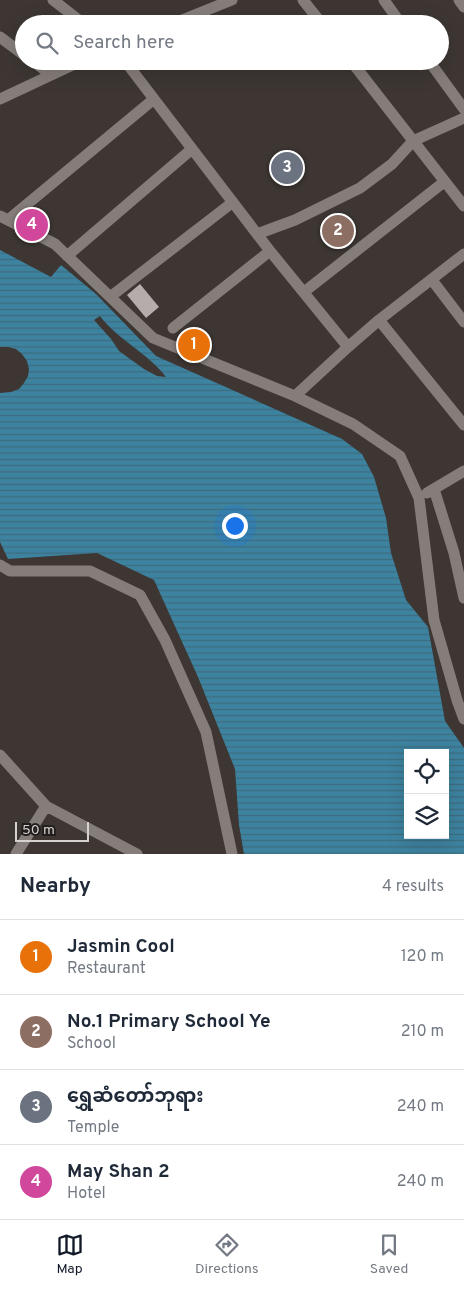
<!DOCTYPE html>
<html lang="en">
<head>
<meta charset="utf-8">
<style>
  :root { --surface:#fff; --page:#f2f2f3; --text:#1f2937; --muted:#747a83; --line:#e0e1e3; --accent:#111827 }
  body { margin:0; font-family:Overpass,"Noto Sans Myanmar",sans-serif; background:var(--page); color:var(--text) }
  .controls { position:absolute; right:15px; bottom:15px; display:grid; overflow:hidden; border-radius:0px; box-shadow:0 5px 20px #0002 }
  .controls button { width:45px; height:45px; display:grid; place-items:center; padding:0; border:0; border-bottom:1px solid var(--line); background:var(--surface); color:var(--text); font:25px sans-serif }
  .scale { position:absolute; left:15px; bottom:12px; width:74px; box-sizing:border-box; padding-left:5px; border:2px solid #d5d1cf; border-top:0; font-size:14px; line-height:18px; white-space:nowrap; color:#d5d1cf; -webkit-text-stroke:4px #211e1d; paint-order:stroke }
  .you { position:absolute; left:234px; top:525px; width:18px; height:18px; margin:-12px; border:4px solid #fff; border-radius:50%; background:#1a73e8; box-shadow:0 0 0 8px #1a73e833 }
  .badge { display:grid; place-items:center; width:32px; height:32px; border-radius:50%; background:var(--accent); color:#fff; font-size:16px; font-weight:700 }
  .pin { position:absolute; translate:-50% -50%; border:2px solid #fff; box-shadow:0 1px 5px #0006 }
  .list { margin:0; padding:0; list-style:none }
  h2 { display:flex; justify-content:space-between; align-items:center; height:65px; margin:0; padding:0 20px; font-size:21px }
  h2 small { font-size:16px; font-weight:400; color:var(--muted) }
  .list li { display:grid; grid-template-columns:32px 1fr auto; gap:15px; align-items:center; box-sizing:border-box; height:75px; padding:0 20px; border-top:1px solid var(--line) }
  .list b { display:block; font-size:19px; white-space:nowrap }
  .list p { margin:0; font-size:16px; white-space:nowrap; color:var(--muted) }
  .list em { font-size:16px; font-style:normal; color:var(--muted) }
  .icon { flex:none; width:28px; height:28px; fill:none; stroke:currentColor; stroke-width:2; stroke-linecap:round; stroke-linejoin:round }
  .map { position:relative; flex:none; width:464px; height:854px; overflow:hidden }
  .search { position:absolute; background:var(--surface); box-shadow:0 5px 20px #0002; left:15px; right:15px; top:15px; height:55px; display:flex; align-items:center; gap:12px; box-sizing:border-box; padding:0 18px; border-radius:28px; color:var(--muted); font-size:19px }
  .sheet { height:365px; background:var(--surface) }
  nav { display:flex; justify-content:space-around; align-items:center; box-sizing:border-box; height:70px; border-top:1px solid var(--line); background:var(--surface); font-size:14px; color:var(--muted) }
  nav a { display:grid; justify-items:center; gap:2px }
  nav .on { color:var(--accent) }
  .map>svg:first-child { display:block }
  .water { fill:url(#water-rules); fill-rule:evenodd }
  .pier { fill:#3d3633 }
  .building { fill:#b6acab }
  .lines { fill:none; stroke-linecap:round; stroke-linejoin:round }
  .minor { stroke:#857d7a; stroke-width:11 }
</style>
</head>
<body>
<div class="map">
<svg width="464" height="854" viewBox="0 0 464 854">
  <defs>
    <pattern id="water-rules" width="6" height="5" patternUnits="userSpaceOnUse" patternTransform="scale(1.25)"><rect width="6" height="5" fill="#3d83a0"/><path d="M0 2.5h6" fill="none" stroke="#3e6b7e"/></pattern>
  </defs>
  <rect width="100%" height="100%" fill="#3d3633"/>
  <path class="water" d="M 0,250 L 51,277 L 61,265 L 96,294 L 156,356 L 342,439 L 362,454 L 374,477 L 386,518 L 391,553 L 406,600 L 428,627 L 445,721 L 464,748 L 464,854 L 244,854 L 239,825 L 235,769 L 198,677 L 154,580 L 97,553 L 8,559 L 0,542 ZM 100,316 C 118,340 148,353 166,377 L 157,376 L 144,369 L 119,351 L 111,339 L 94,320 ZM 408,753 L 445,753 L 445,835 L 408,835 Z"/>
  <path class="pier" d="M 0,347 L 8,347 L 16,349 L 22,354 L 27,361 L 29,369 L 28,376 L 24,383 L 19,389 L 11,392 L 0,393 Z"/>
  <path class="building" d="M 140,284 L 159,307 L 146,318 L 127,295 Z"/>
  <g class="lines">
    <path class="minor" d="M 53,0 L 84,24
      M 303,0 L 322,24
      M 384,0 L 401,24
      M 459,0 L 464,7
      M 172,24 L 232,0
      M 0,37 L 24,55
      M 33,61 L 51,75
      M 125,61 L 270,251 L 348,347
      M 351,61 L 464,206
      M 429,61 L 464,109
      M 0,99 L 81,61
      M 0,216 L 55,244 L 153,338 L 295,396
      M 8,220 L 154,99
      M 257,234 L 295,220 L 360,188 L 392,164 L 413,141 L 464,118
      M 464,254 L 379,320 L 348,347 L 295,396 L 353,424 L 400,456 L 419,498 L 434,620 L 457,700 L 464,719
      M 67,256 L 192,149
      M 432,280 L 464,322
      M 304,292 L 444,182
      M 110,297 L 233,202
      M 379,320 L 464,425
      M 173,328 L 270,251
      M 434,489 L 454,553 L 464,598
      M 427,493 L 464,471
      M 0,565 L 10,571 L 90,571 L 140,595 L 165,640 L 206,732 L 232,854
      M 0,755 L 46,806 L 137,854
      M 16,854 L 46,806"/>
  </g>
</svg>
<div class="controls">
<button><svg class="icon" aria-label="locate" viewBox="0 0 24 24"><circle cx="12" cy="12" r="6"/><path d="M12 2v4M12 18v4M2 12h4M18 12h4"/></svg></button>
<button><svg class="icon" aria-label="layers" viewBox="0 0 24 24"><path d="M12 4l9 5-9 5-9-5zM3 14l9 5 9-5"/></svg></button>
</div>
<div class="scale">50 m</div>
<div class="you"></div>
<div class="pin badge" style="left:194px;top:345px;background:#e8710a">1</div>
<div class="pin badge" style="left:338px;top:231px;background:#8d6e63">2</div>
<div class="pin badge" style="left:287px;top:168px;background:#6b7280">3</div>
<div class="pin badge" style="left:32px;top:225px;background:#d1479c">4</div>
<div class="search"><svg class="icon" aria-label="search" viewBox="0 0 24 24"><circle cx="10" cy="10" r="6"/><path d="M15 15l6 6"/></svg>Search here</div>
</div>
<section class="sheet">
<h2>Nearby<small>4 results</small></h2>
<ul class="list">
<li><span class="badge" style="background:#e8710a">1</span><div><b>Jasmin Cool</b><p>Restaurant</p></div><em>120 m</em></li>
<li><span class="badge" style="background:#8d6e63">2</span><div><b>No.1 Primary School Ye</b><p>School</p></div><em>210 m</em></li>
<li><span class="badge" style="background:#6b7280">3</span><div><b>ရွှေဆံတော်ဘုရား</b><p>Temple</p></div><em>240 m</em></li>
<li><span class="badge" style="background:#d1479c">4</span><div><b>May Shan 2</b><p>Hotel</p></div><em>240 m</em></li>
</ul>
</section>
<nav>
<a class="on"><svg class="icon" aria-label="map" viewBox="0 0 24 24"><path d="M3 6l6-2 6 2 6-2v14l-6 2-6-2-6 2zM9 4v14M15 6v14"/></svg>Map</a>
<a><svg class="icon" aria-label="directions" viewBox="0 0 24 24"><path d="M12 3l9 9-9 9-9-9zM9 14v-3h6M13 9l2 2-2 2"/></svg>Directions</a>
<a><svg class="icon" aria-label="saved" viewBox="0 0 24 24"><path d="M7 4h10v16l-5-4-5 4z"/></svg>Saved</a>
</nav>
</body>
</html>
